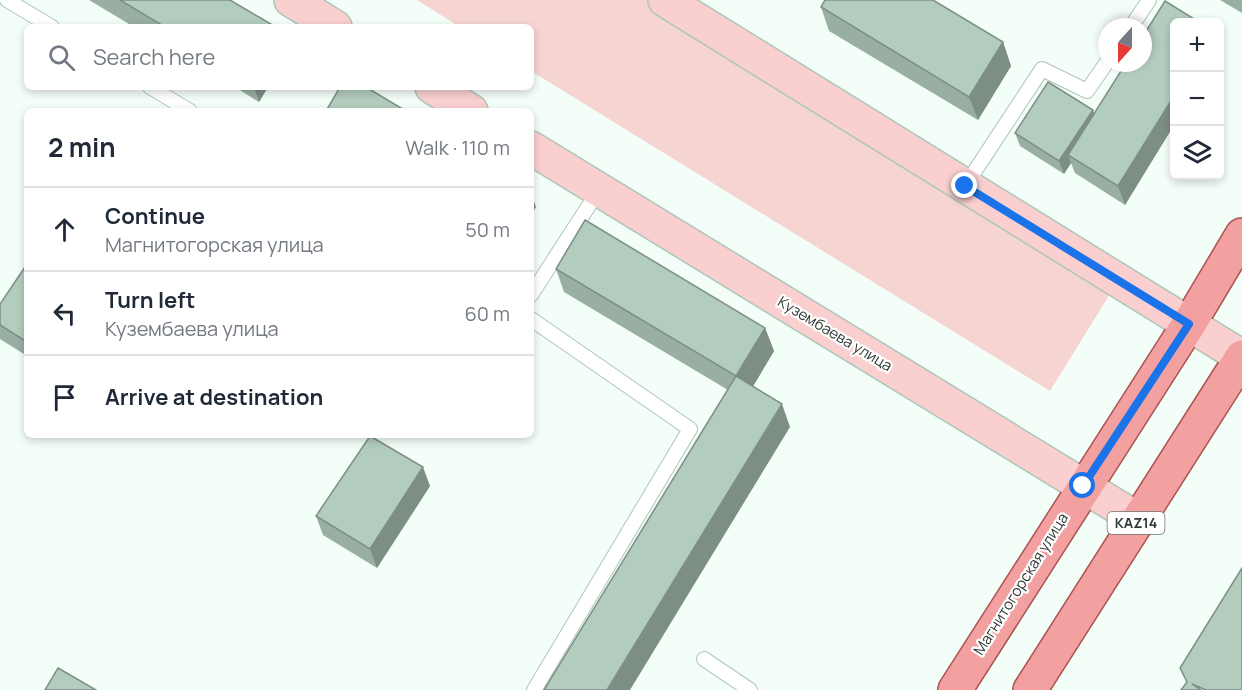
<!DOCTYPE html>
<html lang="en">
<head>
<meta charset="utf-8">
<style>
  :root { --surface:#fff; --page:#f2f2f3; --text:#1f2937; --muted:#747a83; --line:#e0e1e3 }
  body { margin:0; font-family:Manrope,sans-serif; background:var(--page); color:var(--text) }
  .controls { position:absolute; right:18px; top:18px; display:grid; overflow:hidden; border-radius:9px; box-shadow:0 3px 9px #0003 }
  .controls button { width:54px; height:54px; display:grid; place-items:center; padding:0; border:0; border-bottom:2px solid var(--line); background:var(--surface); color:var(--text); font:30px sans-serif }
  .compass { position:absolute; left:1098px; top:18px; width:54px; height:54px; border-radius:50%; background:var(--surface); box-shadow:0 3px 9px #0003; rotate:201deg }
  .stop { position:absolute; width:18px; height:18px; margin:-14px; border:4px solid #1a73e8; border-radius:50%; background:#fff }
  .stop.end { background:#1a73e8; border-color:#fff; box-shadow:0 2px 6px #0008 }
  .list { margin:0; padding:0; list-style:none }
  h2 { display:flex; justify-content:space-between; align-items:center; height:78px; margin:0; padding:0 24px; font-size:26px }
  h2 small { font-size:20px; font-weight:400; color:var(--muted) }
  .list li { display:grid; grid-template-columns:39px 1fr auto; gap:18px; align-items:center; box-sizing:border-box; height:84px; padding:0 24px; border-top:2px solid var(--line) }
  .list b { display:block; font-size:22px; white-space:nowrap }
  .list p { margin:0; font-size:20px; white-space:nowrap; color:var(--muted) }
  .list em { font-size:20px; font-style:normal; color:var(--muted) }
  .icon { flex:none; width:33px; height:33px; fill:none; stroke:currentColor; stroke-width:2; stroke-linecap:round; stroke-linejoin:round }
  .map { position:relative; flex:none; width:1242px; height:690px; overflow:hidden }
  .search { position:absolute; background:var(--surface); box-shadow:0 3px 9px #0003; left:24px; top:24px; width:510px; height:66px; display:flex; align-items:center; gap:15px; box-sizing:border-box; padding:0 21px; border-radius:9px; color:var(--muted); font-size:22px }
  .panel { position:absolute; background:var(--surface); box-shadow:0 3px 9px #0003; left:24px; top:108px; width:510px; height:330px; border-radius:9px }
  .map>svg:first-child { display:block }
  .green { fill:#f5d4d2 }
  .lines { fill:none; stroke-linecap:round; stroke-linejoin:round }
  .lane-casing { stroke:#adc6b9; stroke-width:16 }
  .secondary-casing { stroke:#adc6b9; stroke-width:36 }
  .primary-casing { stroke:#aa5352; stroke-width:36 }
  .lane { stroke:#fff; stroke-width:14 }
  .secondary { stroke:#f9cfd0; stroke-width:33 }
  .primary { stroke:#f3a0a1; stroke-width:33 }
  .wall { fill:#99afa3 }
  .shaded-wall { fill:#7d8f85 }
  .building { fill:#b2ccbe; stroke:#7d8f85; stroke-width:1.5 }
  .route { stroke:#1a73e8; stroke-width:8 }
  .labels { text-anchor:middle; stroke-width:4.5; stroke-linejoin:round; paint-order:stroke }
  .shield { fill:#fff; stroke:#6e7572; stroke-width:1.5 }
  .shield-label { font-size:14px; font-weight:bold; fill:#303a35 }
  .street-label { font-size:15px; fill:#303a35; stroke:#fff }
</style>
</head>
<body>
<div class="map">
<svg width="1242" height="690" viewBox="0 0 1242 690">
  <rect width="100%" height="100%" fill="#f4fef9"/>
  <path class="green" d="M 417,0 L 662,0 L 1115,286 L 1050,391 L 531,71 L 531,27 L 460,27 Z"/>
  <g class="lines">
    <g class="lane-casing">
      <path id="lane" d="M 7,0 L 52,27
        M 1131,27 L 1149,0
        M 150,87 L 190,111
        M 965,186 L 1042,69 L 1087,91 L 1107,62
        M 531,295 L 599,190
        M 531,319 L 690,429 L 534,690
        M 704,659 L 750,690"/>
    </g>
    <g class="secondary-casing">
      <path id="secondary" d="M 291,0 L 335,27
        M 665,0 L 1242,357
        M 432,87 L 471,111
        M 531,148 L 1139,520"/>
    </g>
    <g class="primary-casing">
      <path id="primary" d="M 955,690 L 1189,324 L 1242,235
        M 1030,690 L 1242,357"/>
    </g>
    <use href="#lane" class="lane"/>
    <use href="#secondary" class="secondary"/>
    <use href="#primary" class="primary"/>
  </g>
  <path class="wall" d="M 89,0 L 230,0 L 276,27 L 134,27 Z
    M 1220,0 L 1242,0 L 1242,13 Z
    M 821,7 L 1003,42 L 1011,66 L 978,120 L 829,31 Z
    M 1174,22 L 1174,125 L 1125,205 L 1075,173 L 1071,163 L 1064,174 L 1020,146 L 1015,133 L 1093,110 L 1094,114 Z
    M 235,87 L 268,87 L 259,102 Z
    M 27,264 L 27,356 L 0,339 L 0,304 Z
    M 556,269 L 765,328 L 774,351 L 753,386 L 790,427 L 564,292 Z
    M 430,486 L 377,568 L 323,535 L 316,516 Z"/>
  <path class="shaded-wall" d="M 1003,42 L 1011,66 L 978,120 L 969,97 Z
    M 254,87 L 268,87 L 259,102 Z
    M 1174,96 L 1174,125 L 1125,205 L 1118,186 Z
    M 1093,110 L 1097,123 L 1068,155 L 1071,163 L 1064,174 L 1059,161 Z
    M 531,193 L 536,207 L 531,215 Z
    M 765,328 L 774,351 L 745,400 L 736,376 Z
    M 782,404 L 790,427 L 630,690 L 607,690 Z
    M 423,467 L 430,486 L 377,568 L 370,549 Z"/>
  <path class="building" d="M 120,0 L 230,0 L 276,27 L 165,27 Z
    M 825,0 L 933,0 L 1003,42 L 969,97 L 821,7 Z
    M 1165,1 L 1199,22 L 1174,22 L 1174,96 L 1118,186 L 1068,155 L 1126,63 L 1143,63 L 1143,36 Z
    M 1048,82 L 1093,110 L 1059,161 L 1015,133 Z
    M 340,87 L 366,87 L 406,111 L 326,111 Z
    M 585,220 L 765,328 L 736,376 L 556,269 Z
    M 27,264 L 27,342 L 0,325 L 0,304 Z
    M 736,376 L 782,404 L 607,690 L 544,690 Z
    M 370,436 L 423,467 L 370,549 L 316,516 Z
    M 1242,568 L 1242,690 L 1206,690 L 1192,684 L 1201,690 L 1181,690 L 1187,682 L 1180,668 Z
    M 58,668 L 96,690 L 45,690 Z"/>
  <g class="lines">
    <path class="route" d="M 965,186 L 1189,324 L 1083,486"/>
  </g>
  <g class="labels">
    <rect class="shield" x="1107.5" y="512" width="57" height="22" rx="4.5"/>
    <g class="shield-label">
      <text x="1136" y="528">KAZ14</text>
    </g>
    <g class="street-label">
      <text transform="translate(835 334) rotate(31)" y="5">Кузембаева улица</text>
      <text transform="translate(1021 584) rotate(-58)" y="5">Магнитогорская улица</text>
    </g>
  </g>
</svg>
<div class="controls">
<button>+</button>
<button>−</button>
<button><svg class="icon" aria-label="layers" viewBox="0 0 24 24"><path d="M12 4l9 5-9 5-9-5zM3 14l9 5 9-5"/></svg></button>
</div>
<svg class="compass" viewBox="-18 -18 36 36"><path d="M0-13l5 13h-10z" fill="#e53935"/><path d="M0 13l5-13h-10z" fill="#747a83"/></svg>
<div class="stop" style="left:1083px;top:486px"></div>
<div class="stop end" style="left:965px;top:186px"></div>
<div class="search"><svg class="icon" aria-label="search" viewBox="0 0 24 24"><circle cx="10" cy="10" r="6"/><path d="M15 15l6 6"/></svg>Search here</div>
<section class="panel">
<h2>2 min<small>Walk · 110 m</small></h2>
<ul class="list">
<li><svg class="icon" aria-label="ahead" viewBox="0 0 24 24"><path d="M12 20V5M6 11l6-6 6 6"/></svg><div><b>Continue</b><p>Магнитогорская улица</p></div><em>50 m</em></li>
<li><svg class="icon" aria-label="left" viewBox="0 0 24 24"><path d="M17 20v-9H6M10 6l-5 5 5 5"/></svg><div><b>Turn left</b><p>Кузембаева улица</p></div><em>60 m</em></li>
<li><svg class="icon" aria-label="arrive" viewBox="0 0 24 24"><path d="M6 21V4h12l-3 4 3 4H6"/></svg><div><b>Arrive at destination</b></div></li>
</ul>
</section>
</div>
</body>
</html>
